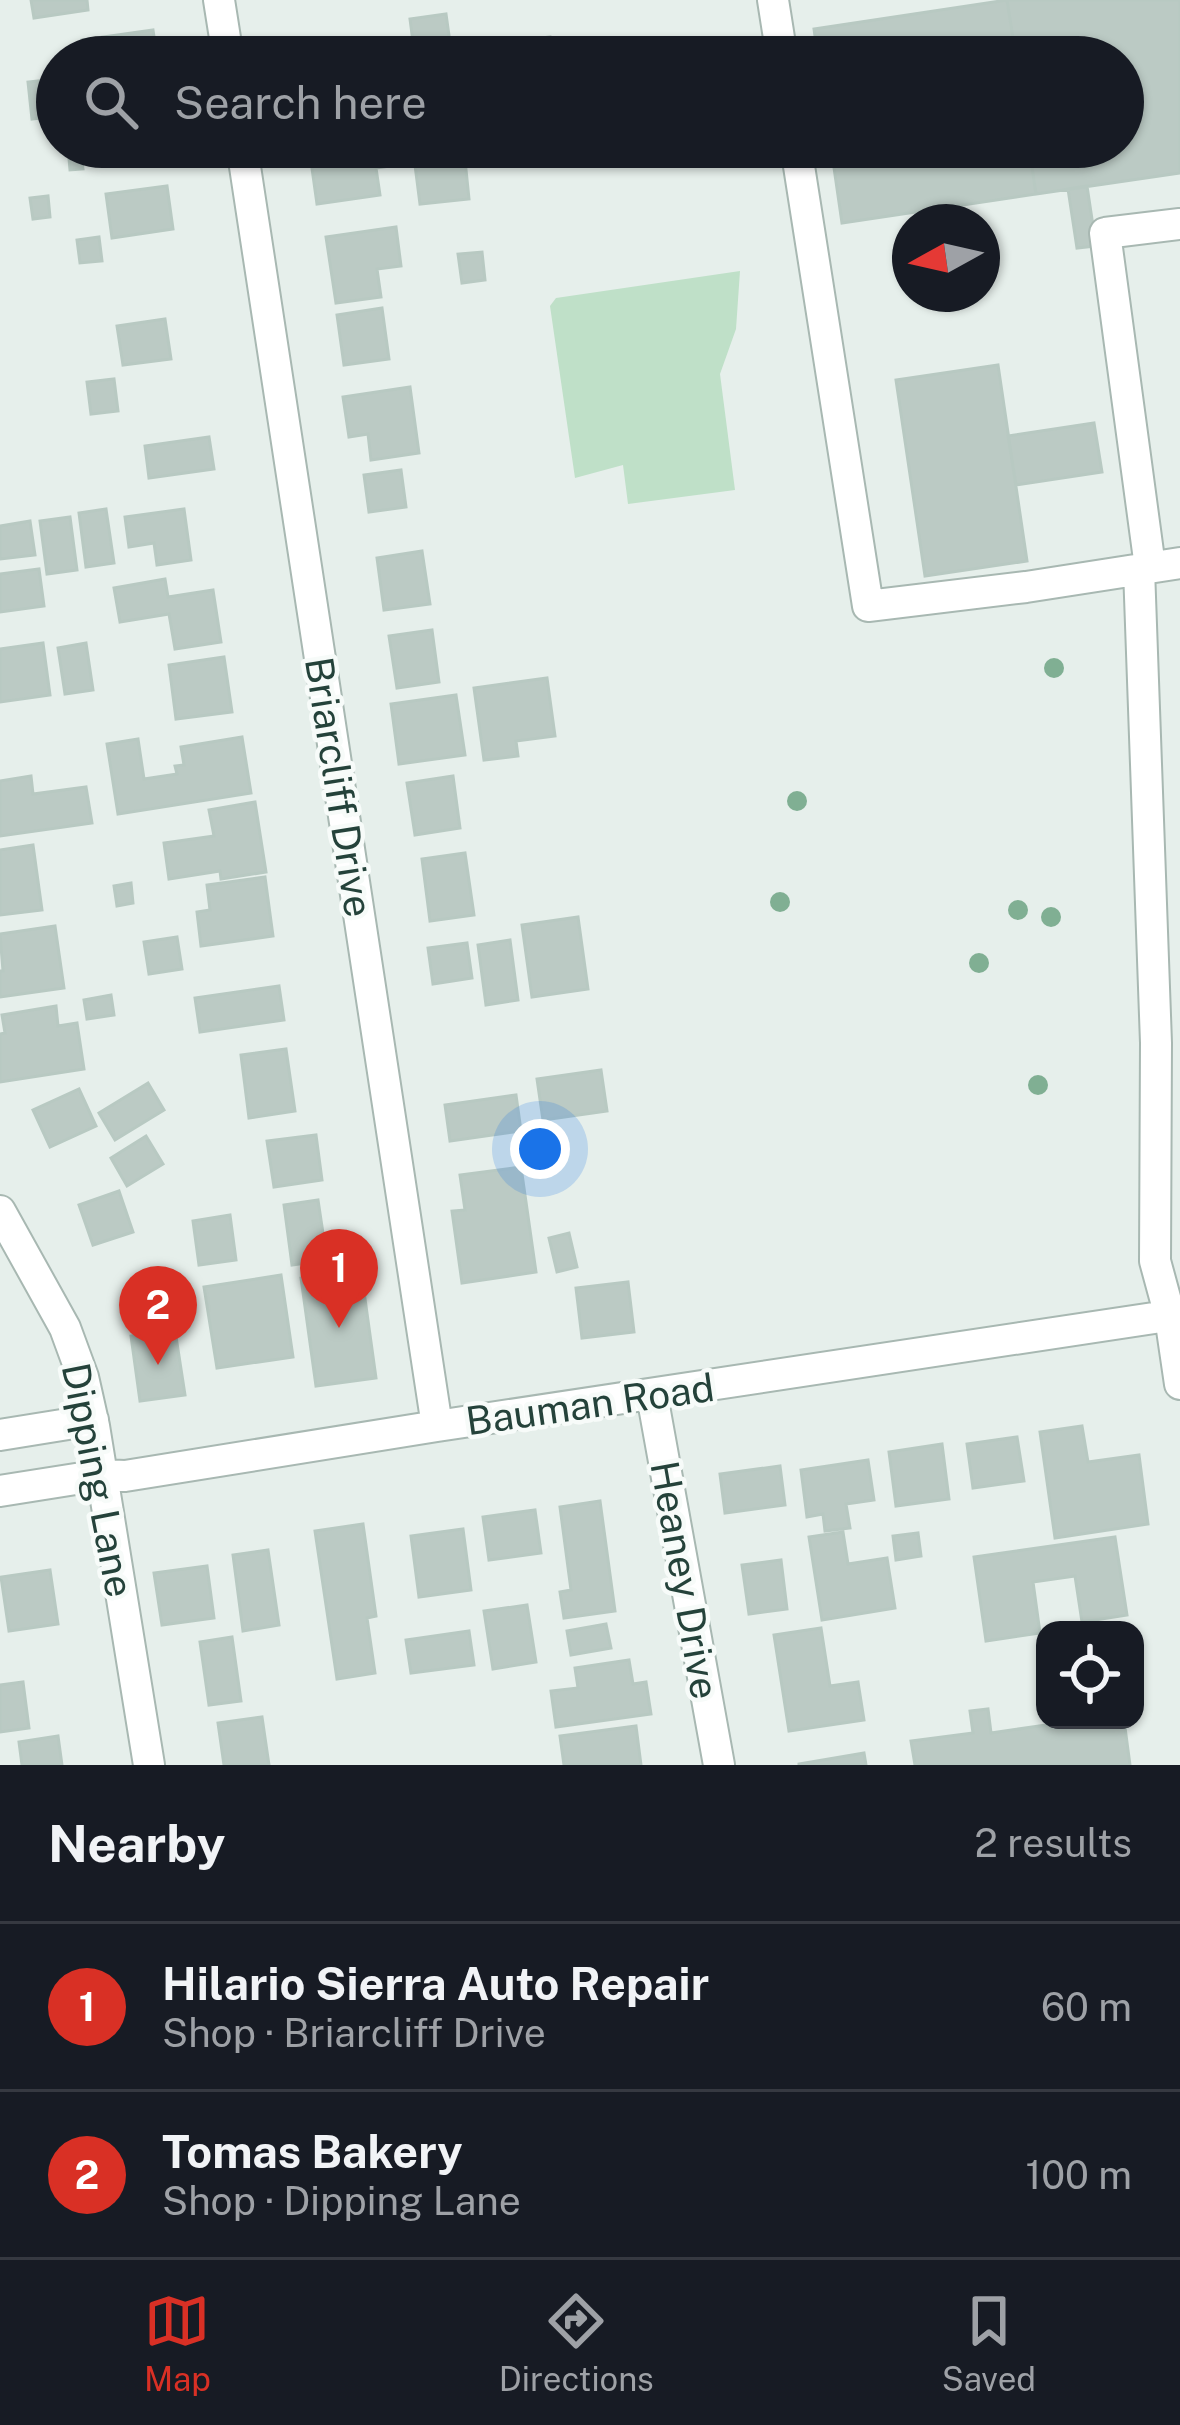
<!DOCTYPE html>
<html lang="en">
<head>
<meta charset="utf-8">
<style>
  :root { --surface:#171b24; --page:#20242c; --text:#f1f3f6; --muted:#9ea1a6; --line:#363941; --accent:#d93025 }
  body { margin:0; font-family:"Public Sans",sans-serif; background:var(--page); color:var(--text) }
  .controls { position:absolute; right:36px; bottom:36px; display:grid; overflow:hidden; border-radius:24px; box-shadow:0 3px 9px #0004 }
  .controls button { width:108px; height:108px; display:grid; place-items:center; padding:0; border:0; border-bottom:3px solid var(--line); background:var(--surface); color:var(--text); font:60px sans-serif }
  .compass { position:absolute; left:892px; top:204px; width:108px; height:108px; border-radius:50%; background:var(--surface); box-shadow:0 3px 9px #0004; rotate:262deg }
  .you { position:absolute; left:540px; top:1149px; width:42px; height:42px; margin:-30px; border:9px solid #fff; border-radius:50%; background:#1a73e8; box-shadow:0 0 0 18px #1a73e833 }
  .badge { display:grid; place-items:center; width:78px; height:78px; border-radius:50%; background:var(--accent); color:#fff; font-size:39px; font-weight:700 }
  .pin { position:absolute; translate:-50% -99px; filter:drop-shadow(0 3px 6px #0008) }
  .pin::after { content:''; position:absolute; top:63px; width:42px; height:36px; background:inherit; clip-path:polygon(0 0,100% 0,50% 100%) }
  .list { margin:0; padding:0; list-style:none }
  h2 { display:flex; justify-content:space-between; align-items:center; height:156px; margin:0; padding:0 48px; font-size:51px }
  h2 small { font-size:39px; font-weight:400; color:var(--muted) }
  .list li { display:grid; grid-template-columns:78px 1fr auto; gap:36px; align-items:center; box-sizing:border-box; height:168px; padding:0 48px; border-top:3px solid var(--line) }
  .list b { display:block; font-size:45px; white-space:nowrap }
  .list p { margin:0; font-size:39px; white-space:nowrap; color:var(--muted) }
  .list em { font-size:39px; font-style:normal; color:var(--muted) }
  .icon { flex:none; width:66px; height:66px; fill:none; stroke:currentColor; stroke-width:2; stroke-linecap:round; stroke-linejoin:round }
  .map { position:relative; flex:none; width:1180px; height:1765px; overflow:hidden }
  .search { position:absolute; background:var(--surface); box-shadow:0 3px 9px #0004; left:36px; right:36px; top:36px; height:132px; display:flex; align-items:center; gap:30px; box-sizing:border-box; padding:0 42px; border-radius:66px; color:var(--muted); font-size:45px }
  .sheet { height:492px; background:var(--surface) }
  nav { display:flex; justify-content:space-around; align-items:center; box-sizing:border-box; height:168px; border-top:3px solid var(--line); background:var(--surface); font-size:33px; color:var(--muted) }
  nav a { display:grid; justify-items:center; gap:6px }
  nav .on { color:var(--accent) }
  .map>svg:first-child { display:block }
  .green { fill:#bfe0c8 }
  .building { fill:#bbcac4; stroke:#b8c9c2; stroke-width:3 }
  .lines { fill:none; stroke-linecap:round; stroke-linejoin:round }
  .minor-casing { stroke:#a8b8b2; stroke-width:34 }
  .minor { stroke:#fff; stroke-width:30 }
  .tree { fill:#80af93 }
  .labels { text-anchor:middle; stroke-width:9; stroke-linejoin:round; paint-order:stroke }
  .street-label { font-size:39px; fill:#24423a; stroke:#f7fbf9 }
</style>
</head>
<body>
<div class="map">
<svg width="1180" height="1765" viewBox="0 0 1180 1765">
  <rect width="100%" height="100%" fill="#e6efeb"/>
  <path class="green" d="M 740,271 L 736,329 L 720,374 L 735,490 L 628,504 L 623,465 L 575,478 L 550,306 L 556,298 Z"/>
  <path class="building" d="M 31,0 L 87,0 L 88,10 L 34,18 Z
    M 1007,0 L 1180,0 L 1180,173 L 1036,194 L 1029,147 L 1123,147 L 1123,57 L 1016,57 Z
    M 1007,0 L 1016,57 L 818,57 L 814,29 Z
    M 446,14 L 452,57 L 415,57 L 410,19 Z
    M 153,30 L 157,57 L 84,57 L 82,40 Z
    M 550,37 L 552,57 L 478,57 L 488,56 L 487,45 Z
    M 56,79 L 57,116 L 32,119 L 28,82 Z
    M 68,147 L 105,147 L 106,159 L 82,162 L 83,169 L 70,170 Z
    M 360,147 L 410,147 L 412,163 L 376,168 L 380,195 L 317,204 L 310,154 Z
    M 504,147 L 563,147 L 564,154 L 505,161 Z
    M 831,147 L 890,147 L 891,151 L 915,147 L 1029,147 L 1036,194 L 842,223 Z
    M 465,160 L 469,199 L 420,204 L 415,165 Z
    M 167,186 L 173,229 L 112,238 L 106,194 Z
    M 1087,186 L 1096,246 L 1077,248 L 1068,189 Z
    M 48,196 L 50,217 L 33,219 L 30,198 Z
    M 396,227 L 401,266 L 377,269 L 381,297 L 336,303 L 326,237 Z
    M 99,237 L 102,261 L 80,263 L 77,240 Z
    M 482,252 L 485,280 L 462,283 L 458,254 Z
    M 382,308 L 389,359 L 344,365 L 337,315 Z
    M 165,319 L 171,359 L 123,365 L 117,326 Z
    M 998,365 L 1027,561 L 925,576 L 896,380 Z
    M 114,379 L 118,411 L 91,414 L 87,382 Z
    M 410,387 L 419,453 L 371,460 L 368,434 L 349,437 L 343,397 Z
    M 1094,423 L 1102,472 L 1016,485 L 1008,436 Z
    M 209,437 L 214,469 L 149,478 L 145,446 Z
    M 401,470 L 406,507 L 369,512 L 364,475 Z
    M 106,509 L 114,563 L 86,567 L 79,513 Z
    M 184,509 L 191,560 L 157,565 L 154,543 L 129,547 L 125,517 Z
    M 70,517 L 77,570 L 47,574 L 40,521 Z
    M 30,521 L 35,555 L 0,559 L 0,526 Z
    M 422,551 L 430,604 L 384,610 L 377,558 Z
    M 39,569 L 44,606 L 0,612 L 0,574 Z
    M 165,579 L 168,597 L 213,590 L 221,642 L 175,649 L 169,614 L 120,622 L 114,588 Z
    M 432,630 L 439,682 L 397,688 L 389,636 Z
    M 43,643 L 50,695 L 0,702 L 0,649 Z
    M 86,643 L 93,690 L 65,694 L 58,648 Z
    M 224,657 L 232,712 L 176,719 L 169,665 Z
    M 547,678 L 555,736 L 516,741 L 518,756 L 484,760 L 474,688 Z
    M 456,695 L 465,755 L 399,764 L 391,704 Z
    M 242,737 L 251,793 L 118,814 L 107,744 L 138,739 L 144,779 L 177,774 L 175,766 L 184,765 L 181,747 Z
    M 31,776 L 33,794 L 86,787 L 92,823 L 0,836 L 0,781 Z
    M 453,776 L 460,828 L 415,835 L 407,783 Z
    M 255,802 L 266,872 L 221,879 L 220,871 L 169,879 L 164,843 L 214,836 L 209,810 Z
    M 33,845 L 42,910 L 0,915 L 0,850 Z
    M 465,853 L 474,915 L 430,921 L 422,859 Z
    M 265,877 L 273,936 L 201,946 L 197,912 L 210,910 L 207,885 Z
    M 131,883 L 133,903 L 117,906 L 114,886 Z
    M 578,917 L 588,989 L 532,997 L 522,925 Z
    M 55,926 L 64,988 L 0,997 L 0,971 L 3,971 L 0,934 Z
    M 177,937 L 182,969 L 149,974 L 144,942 Z
    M 510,940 L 518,1000 L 486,1005 L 478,945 Z
    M 467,943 L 472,978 L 433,984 L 428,948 Z
    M 279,986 L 284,1020 L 200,1032 L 195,998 Z
    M 111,995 L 114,1015 L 87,1019 L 84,1000 Z
    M 56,1006 L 58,1026 L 77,1023 L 84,1069 L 0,1082 L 0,1034 L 5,1033 L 2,1015 Z
    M 286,1049 L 295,1111 L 249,1118 L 241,1055 Z
    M 601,1070 L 607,1111 L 543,1120 L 537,1079 Z
    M 148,1083 L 164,1110 L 115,1140 L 99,1113 Z
    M 79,1089 L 96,1126 L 50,1147 L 33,1110 Z
    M 516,1095 L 521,1131 L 450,1141 L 445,1105 Z
    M 316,1135 L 322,1180 L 274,1187 L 267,1141 Z
    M 146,1136 L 163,1164 L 127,1186 L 111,1158 Z
    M 521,1167 L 536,1272 L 462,1283 L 452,1211 L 465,1210 L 460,1175 Z
    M 119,1191 L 133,1232 L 93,1245 L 79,1205 Z
    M 318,1200 L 327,1260 L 292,1265 L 284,1205 Z
    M 230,1215 L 236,1260 L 199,1265 L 193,1221 Z
    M 569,1233 L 577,1267 L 557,1272 L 549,1238 Z
    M 361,1270 L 376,1378 L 316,1386 L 301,1278 Z
    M 281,1275 L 293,1357 L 217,1368 L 204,1287 Z
    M 628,1282 L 634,1332 L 582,1338 L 576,1288 Z
    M 175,1330 L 185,1395 L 140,1401 L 131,1336 Z
    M 1082,1426 L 1088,1462 L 1139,1455 L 1148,1524 L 1055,1538 L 1040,1432 Z
    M 1017,1437 L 1024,1481 L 973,1488 L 967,1444 Z
    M 942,1444 L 949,1499 L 896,1506 L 889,1452 Z
    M 868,1460 L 874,1500 L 846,1504 L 850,1528 L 825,1531 L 823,1514 L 807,1517 L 801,1470 Z
    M 780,1466 L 785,1505 L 725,1513 L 720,1474 Z
    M 600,1501 L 615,1611 L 564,1618 L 560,1592 L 571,1590 L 560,1507 Z
    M 535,1510 L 541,1553 L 489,1560 L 483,1517 Z
    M 363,1524 L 376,1616 L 367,1618 L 375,1673 L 337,1679 L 315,1531 Z
    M 463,1529 L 471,1590 L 419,1597 L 411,1536 Z
    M 843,1532 L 848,1564 L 887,1558 L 895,1608 L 822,1620 L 809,1537 Z
    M 918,1533 L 921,1556 L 896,1560 L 893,1536 Z
    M 1115,1537 L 1127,1615 L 1082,1622 L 1075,1576 L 1033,1582 L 1040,1633 L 986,1641 L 974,1557 Z
    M 268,1550 L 279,1625 L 243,1631 L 233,1555 Z
    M 781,1560 L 787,1609 L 749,1614 L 742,1565 Z
    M 207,1566 L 214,1618 L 162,1625 L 154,1573 Z
    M 50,1570 L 58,1624 L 9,1631 L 1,1577 Z
    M 527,1605 L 536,1662 L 493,1669 L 484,1611 Z
    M 606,1624 L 611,1648 L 571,1655 L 567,1631 Z
    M 821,1628 L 830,1686 L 858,1682 L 864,1720 L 789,1731 L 774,1635 Z
    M 469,1631 L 474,1665 L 411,1673 L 406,1640 Z
    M 232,1637 L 241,1701 L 209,1705 L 200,1642 Z
    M 629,1660 L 633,1684 L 646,1682 L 651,1714 L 556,1727 L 551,1691 L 578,1688 L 575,1668 Z
    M 23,1682 L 29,1728 L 0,1732 L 0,1685 Z
    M 988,1709 L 991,1733 L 1081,1720 L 1124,1720 L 1130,1765 L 915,1765 L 911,1741 L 973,1733 L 970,1711 Z
    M 262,1717 L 269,1765 L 224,1765 L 218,1723 Z
    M 636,1726 L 641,1765 L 564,1765 L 560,1736 Z
    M 58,1736 L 62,1765 L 22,1765 L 19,1742 Z
    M 864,1753 L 866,1765 L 799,1765 L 799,1764 Z"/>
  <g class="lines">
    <g class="minor-casing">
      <path id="minor" d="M 219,0 L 228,57
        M 773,0 L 782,57
        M 242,147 L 437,1426
        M 796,147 L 868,606 L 1026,587 L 1180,563
        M 1150,567 L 1105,233 L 1180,224
        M 1139,569 L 1156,1043 L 1155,1261 L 1170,1316 L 1180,1384
        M 0,1211 L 65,1328 L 83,1377 L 94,1426 L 149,1765
        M 652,1395 L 719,1765
        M 0,1435 L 93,1420
        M 0,1491 L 101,1475 L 125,1476 L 437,1426 L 1180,1314"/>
    </g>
    <use href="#minor" class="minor"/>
  </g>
  <g class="tree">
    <circle cx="1054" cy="668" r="10"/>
    <circle cx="797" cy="801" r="10"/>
    <circle cx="780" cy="902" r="10"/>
    <circle cx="1018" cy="910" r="10"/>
    <circle cx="1051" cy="917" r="10"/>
    <circle cx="979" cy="963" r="10"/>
    <circle cx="1038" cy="1085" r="10"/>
  </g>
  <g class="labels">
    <g class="street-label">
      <text transform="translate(339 787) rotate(81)" y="14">Briarcliff Drive</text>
      <text transform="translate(590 1404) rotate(-8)" y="14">Bauman Road</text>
      <text transform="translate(98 1480) rotate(79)" y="14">Dipping Lane</text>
      <text transform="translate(685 1580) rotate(80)" y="14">Heaney Drive</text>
    </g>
  </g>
</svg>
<div class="controls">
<button><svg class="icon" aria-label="locate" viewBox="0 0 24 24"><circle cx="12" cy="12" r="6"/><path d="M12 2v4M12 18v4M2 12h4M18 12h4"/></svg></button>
</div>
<svg class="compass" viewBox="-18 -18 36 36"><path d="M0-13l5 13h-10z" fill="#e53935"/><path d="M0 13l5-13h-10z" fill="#9ea1a6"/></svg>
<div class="you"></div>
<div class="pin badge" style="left:339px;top:1328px">1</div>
<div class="pin badge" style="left:158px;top:1365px">2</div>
<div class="search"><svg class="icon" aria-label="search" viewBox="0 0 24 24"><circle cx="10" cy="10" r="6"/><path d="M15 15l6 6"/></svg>Search here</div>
</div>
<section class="sheet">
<h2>Nearby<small>2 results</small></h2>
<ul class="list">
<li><span class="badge">1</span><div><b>Hilario Sierra Auto Repair</b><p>Shop · Briarcliff Drive</p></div><em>60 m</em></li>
<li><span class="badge">2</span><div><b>Tomas Bakery</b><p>Shop · Dipping Lane</p></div><em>100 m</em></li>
</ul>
</section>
<nav>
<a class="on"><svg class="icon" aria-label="map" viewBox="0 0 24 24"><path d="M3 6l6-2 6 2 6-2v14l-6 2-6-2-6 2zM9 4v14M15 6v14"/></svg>Map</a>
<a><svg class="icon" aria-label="directions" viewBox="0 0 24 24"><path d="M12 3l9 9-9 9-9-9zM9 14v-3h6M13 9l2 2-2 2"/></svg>Directions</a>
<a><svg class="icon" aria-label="saved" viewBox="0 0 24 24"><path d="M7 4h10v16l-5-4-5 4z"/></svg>Saved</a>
</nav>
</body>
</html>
